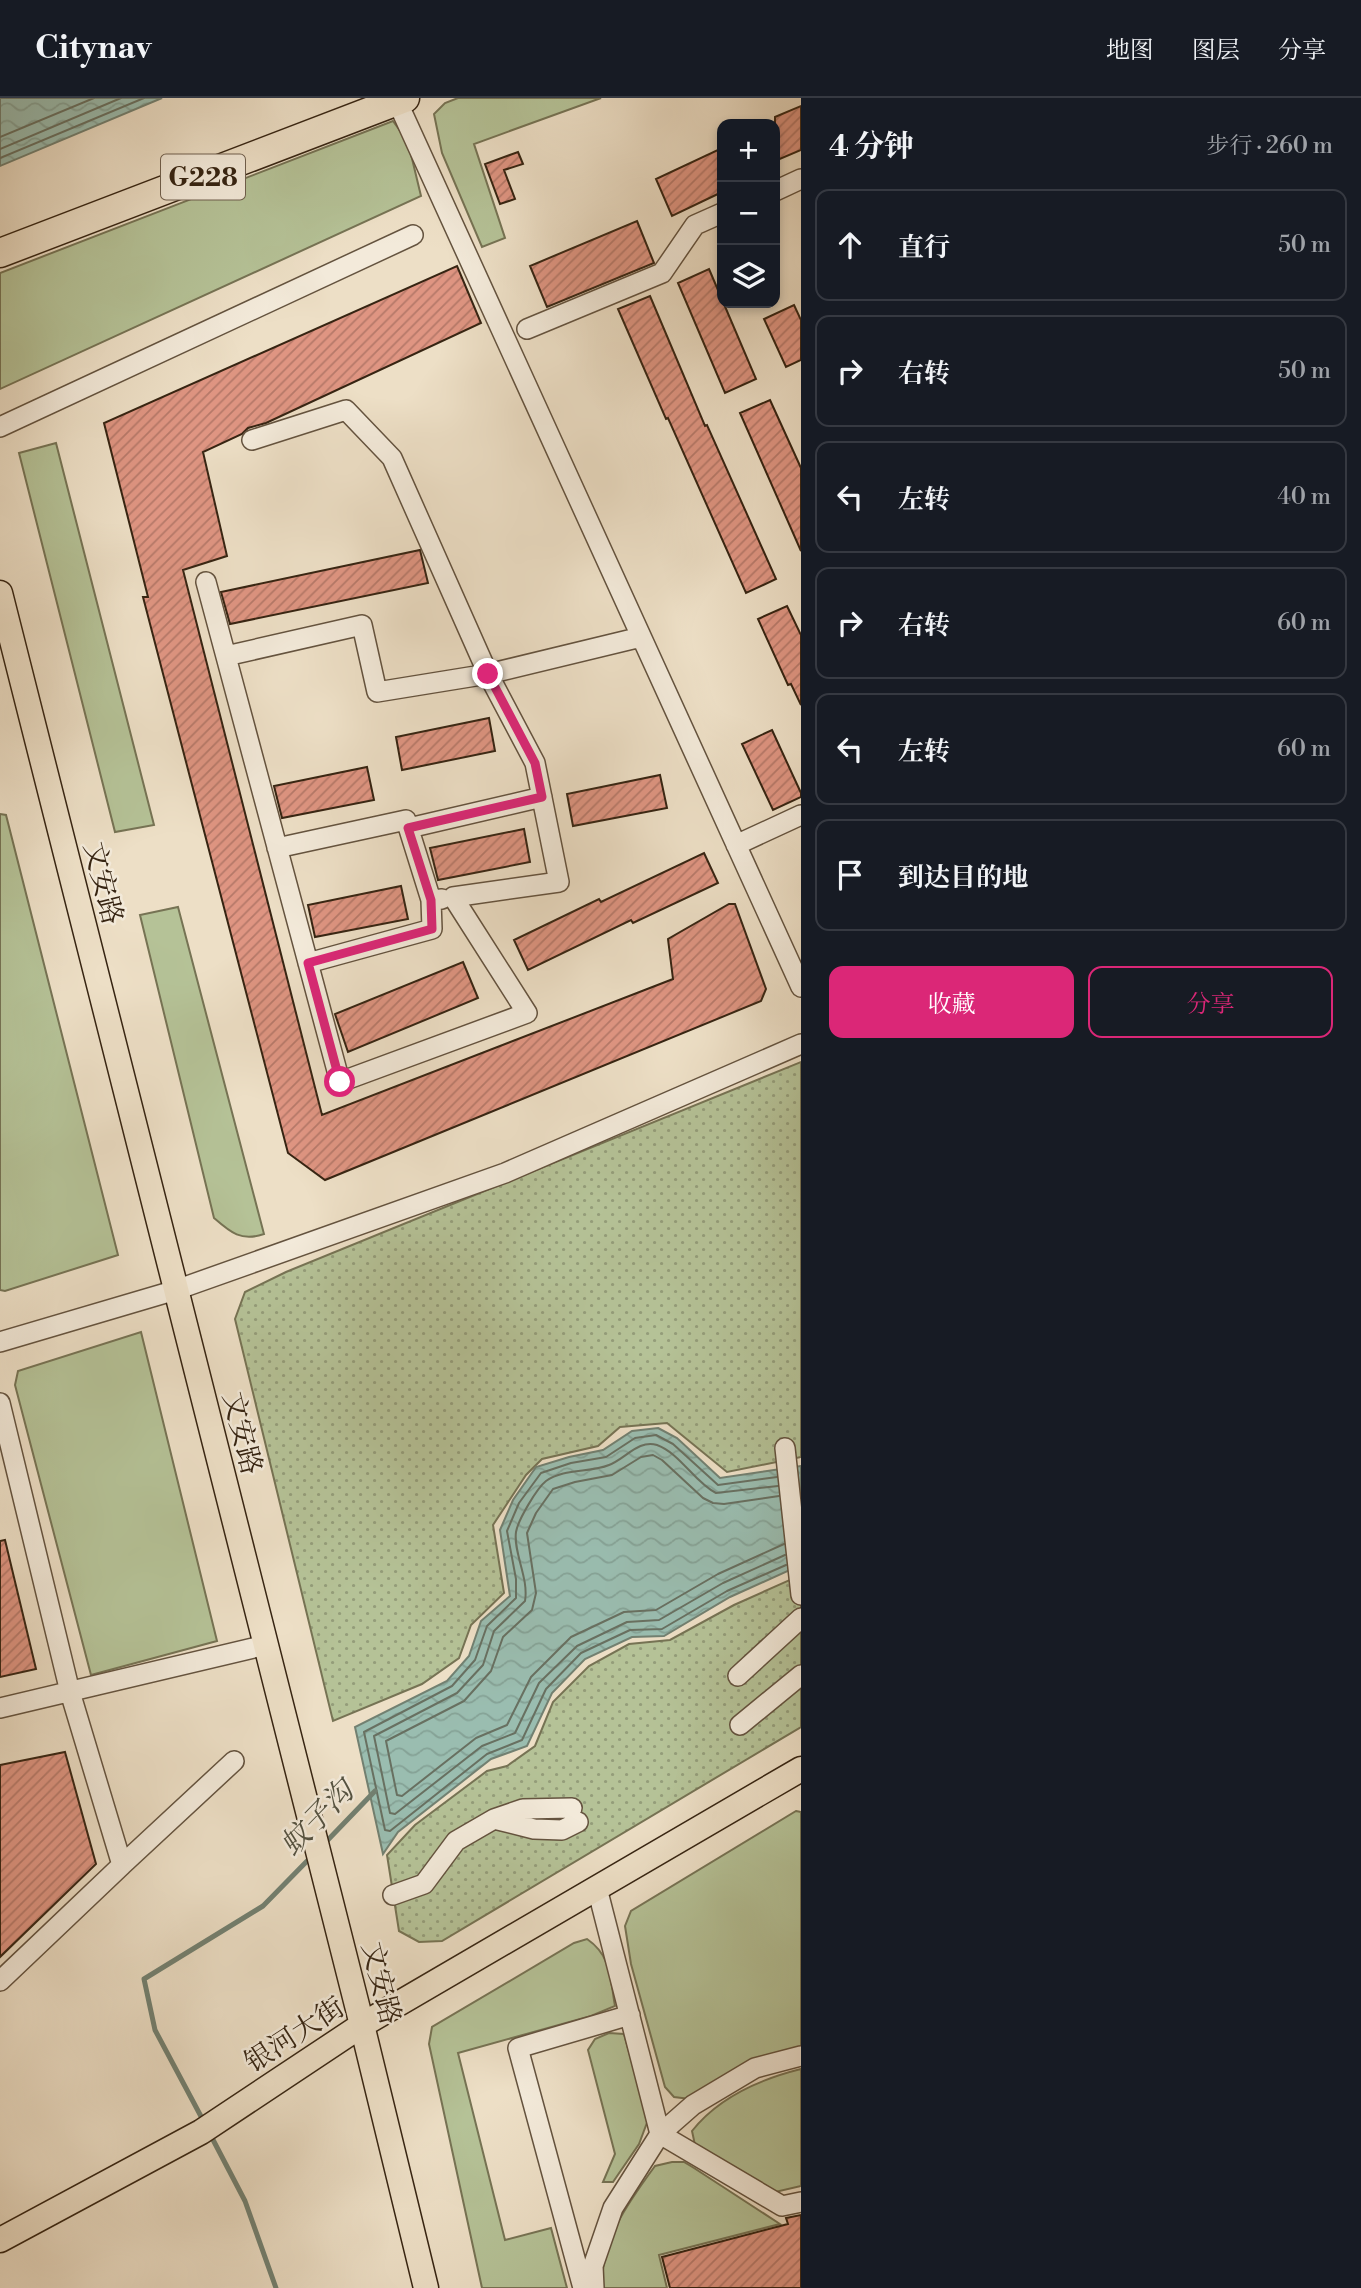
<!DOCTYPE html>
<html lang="zh">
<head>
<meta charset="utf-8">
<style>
  :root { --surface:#171b24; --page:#242831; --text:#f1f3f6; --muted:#9ea1a6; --line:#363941; --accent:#db2777 }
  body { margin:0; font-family:"Libre Bodoni","Noto Serif SC",serif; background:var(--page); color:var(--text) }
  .controls { position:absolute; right:21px; top:21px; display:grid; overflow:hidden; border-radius:14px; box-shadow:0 4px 10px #0003 }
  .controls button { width:63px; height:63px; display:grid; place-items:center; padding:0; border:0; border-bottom:2px solid var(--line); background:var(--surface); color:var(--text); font:35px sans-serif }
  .stop { position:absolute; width:21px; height:21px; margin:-16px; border:5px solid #db2777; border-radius:50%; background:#fff }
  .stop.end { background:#db2777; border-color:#fff; box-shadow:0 2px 7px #0008 }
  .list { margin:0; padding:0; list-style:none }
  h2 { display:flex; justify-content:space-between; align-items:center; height:91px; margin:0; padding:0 28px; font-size:30px }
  h2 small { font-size:23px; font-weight:400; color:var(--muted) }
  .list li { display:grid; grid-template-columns:46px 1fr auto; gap:21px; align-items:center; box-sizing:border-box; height:112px; margin:0 14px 14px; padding:0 14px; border:2px solid var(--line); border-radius:14px }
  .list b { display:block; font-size:26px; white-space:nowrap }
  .list em { font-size:23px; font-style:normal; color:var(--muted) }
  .actions { display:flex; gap:14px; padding:21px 28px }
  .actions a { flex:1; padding:16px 0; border:2px solid var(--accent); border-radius:14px; text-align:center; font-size:24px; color:var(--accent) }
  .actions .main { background:var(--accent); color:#fff }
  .icon { flex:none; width:38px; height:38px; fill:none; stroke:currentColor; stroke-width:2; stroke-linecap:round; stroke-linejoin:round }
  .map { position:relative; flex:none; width:801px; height:2190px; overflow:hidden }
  header { display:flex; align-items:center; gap:42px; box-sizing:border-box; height:98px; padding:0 35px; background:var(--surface); border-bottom:2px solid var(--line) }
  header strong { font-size:33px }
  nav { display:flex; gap:38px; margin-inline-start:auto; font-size:24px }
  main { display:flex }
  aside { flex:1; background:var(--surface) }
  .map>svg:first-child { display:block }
  .green { fill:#b5c297; stroke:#767354; stroke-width:2 }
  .park { fill:url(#park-dots); stroke:#767354; stroke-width:2 }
  .water { fill:url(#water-waves); stroke:#728071; stroke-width:2 }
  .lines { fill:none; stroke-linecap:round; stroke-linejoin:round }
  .shore { stroke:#687061; stroke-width:2 }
  .stream { stroke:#728071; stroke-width:5 }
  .building { fill:url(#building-hatch); stroke:#362412; stroke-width:2 }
  .minor-casing { stroke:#64533f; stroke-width:22 }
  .major-casing { stroke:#362412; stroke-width:27 }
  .highway-casing { stroke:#362412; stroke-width:31 }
  .minor { stroke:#f3eada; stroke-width:19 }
  .major { stroke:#eddfc6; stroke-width:24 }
  .highway { stroke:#eddfc6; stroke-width:28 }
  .route { stroke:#db2777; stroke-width:9 }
  .labels { text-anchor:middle; stroke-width:5; stroke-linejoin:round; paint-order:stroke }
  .shield { fill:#f3eada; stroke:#6f5f4e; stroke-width:2 }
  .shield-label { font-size:26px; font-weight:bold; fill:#362412 }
  .street-label { font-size:28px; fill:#362412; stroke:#f3eada }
  .water-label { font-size:30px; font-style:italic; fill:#545241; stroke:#f3eada }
</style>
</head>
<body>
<header>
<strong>Citynav</strong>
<nav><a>地图</a><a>图层</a><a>分享</a></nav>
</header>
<main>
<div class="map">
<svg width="801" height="2190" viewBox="0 0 801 2190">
  <defs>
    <pattern id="park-dots" width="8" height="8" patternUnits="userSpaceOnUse" patternTransform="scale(1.75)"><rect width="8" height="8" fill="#b5c297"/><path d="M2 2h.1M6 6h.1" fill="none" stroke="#949d7a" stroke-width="1.8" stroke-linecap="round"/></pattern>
    <pattern id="water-waves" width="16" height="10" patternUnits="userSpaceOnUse" patternTransform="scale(1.75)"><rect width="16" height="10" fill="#9abdb0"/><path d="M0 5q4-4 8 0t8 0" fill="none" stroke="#85a296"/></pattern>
    <pattern id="building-hatch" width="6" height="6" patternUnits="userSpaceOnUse" patternTransform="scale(1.75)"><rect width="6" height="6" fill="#df9582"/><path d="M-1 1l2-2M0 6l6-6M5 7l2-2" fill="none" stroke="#b67969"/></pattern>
  </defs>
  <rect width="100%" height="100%" fill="#eddfc6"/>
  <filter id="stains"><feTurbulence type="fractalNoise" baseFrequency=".00286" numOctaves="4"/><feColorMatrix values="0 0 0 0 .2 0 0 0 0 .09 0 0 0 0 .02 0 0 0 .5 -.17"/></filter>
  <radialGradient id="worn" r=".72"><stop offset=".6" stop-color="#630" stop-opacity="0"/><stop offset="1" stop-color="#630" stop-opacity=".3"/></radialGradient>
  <path class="green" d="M 458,0 L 601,0 L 474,46 L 505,140 L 482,149 L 442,55 L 434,16 L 445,5 Z
    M 393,23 L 408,44 L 421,98 L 0,291 L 0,175 Z
    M 56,345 L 154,727 L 115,734 L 19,355 Z
    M 0,716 L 6,717 L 118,1157 L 5,1193 L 0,1192 Z
    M 178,809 L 264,1136 C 241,1144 230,1134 214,1120 L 140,817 Z
    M 141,1234 L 217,1543 L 91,1577 L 15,1287 L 18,1273 Z
    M 796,1713 L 801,1714 L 801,1950 L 690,2001 L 674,1999 L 665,1989 L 631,1866 L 625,1828 L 631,1813 Z
    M 587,1841 C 612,1858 610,1881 615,1908 L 591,1918 L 458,1955 L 505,2142 L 551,2130 L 567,2190 L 482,2190 L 429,1946 L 432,1929 L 574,1845 Z
    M 609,1935 L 624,1936 L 648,2022 L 639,2046 L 613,2084 L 603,2084 L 615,2056 L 588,1952 L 595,1941 Z
    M 801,1971 L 801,2088 L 771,2095 L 695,2047 L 692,2033 C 718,2000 761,1981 801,1971 Z
    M 672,2064 L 684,2064 L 694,2070 L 780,2126 L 659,2157 L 667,2190 L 603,2190 C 598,2145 630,2102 655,2068 Z"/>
  <path class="park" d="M 801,964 L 801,1359 L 727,1374 L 667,1325 L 620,1329 L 598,1348 L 542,1361 L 526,1377 L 493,1427 L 504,1495 L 471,1527 L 459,1560 L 422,1586 L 333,1623 L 235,1221 L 245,1194 L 286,1174 Z
    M 801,1477 L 801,1629 L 442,1843 L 419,1844 L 399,1833 L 387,1757 L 415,1727 L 487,1673 L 507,1668 L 535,1648 L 553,1604 L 589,1568 L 629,1546 L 670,1542 L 734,1507 Z"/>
  <path class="water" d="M 0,0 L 162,0 L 0,68 Z
    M 658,1330 L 677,1340 L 720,1380 L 801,1368 L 801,1467 L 730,1499 L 664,1538 L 632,1539 L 585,1561 L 552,1595 L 527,1648 L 491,1661 L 398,1734 L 383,1756 L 355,1629 L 447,1583 L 469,1558 L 481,1523 L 510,1498 L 500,1432 L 513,1402 L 536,1369 L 569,1359 L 603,1352 L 632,1333 Z"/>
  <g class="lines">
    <path class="shore" d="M 0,39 L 94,0
      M 0,51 L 121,0
      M 0,60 L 144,0
      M 777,1379 L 718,1387 L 673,1346 L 656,1337 L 635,1340 L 606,1359 L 571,1365 L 541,1375 L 519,1405 L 507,1433 L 516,1481 L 516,1500 L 487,1528 L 475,1562 L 452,1588 L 364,1634 L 385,1732 L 390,1733 L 487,1656 L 522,1642 L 546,1591 L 581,1555 L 630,1532 L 662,1531 L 727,1493 L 786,1467
      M 778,1388 L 716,1395 C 694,1384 681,1356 657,1347 C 639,1341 625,1361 609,1367 C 590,1375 564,1370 546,1383 C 537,1390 518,1422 516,1434 C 513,1454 529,1480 525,1503 L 494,1533 L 483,1567 L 457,1595 L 374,1638 L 390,1715 L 395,1716 L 482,1648 L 515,1635 L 539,1585 L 577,1548 L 627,1524 L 659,1522 L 723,1485 L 785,1457
      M 779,1398 L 724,1406 L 713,1405 L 703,1400 L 662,1362 L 653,1357 L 641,1359 L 612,1377 L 575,1384 L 553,1391 L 536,1415 L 527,1435 L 536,1495 L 532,1512 L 503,1539 L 491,1573 L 464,1603 L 386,1643 L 397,1697 L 402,1698 L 476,1640 L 507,1627 L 531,1579 L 571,1539 L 624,1514 L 656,1512 L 718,1476 L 784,1446"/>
    <path class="stream" d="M 323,1747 L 375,1693
      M 204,2024 L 155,1932 L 144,1881 L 263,1808 L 311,1759
      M 210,2036 L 245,2103 L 276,2190"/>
  </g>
  <path class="building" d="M 801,8 L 801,52 L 775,63 L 775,19 Z
    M 722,50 L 722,94 L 672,118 L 656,81 Z
    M 518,54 L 523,66 L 504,72 L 515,101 L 500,106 L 485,66 Z
    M 637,123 L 654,165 L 547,209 L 530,168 Z
    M 457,168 L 481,225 L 266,325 L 248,330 L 242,336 L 203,354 L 227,458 L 183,472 L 322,1017 L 673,881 L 668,841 L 729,806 L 735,806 L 766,891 L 761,903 L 325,1082 L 288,1055 L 143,499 L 148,499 L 104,325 Z
    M 709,171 L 756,281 L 725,295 L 678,185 Z
    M 650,198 L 705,328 L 707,327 L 776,481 L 746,495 L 668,320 L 666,321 L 618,211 Z
    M 794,207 L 801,222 L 801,262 L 786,269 L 764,221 Z
    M 770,302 L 801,370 L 801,453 L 740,315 Z
    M 420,452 L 428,485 L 230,526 L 221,494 Z
    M 787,508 L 801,537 L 801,607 L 791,586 L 788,587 L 758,521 Z
    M 489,620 L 495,653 L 402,672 L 396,639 Z
    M 772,632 L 801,695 L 801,699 L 773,712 L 742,646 Z
    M 367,669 L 374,702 L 282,720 L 274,688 Z
    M 660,677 L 667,710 L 573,728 L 567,696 Z
    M 524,731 L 530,764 L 438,782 L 430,750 Z
    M 704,755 L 718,785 L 633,825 L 631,822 L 528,872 L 514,842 L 599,801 L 601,804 Z
    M 401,788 L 408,821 L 315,839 L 308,807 Z
    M 463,864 L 478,900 L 348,954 L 335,916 Z
    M 5,1442 L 36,1571 L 0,1579 L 0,1443 Z
    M 65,1654 L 96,1766 L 0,1859 L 0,1667 Z
    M 801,2117 L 801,2190 L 670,2190 L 662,2159 L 788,2126 L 786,2120 Z"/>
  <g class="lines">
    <g class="minor-casing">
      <path id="minor" d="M 397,3 L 801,889
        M 775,93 L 801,81
        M 527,231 L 662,175 L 695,127 L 722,115
        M 0,329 L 413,137
        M 252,342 L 346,312 L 392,360 L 488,576 L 641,539
        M 206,484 L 340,984 L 527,915 L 453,799 L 559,784 L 535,665 L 488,576 L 377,594 L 362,527 L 226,558
        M 409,730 L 542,699
        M 736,747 L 801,717
        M 277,750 L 406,722 L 431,802
        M 308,865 L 432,831 L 431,802 L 442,801
        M 0,1244 L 176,1192 L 505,1075 L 801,946
        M 0,1305 L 70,1594 L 122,1767 L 234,1663
        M 785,1350 L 801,1497
        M 738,1578 L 801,1520
        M 0,1610 L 266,1547
        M 740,1627 L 801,1577
        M 494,1721 L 523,1711 L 572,1710
        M 393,1797 L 424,1786 L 456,1743 L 494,1721 L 534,1731 L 562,1732 L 578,1724
        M 0,1883 L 122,1767
        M 801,1958 L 755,1970 L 693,2007 L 660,2036 L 782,2108 L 801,2104
        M 583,2190 L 518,1950 L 630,1917
        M 594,2190 L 593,2168 L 613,2110 L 660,2036 L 597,1790"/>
    </g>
    <g class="major-casing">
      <path id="major" d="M 0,495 L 362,1927 L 426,2190
        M 0,2142 L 201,2034 L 362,1927 L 801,1671"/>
    </g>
    <g class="highway-casing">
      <path id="highway" d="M 0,155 L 405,0"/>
    </g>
    <use href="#minor" class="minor"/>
    <use href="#major" class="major"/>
    <use href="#highway" class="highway"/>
  </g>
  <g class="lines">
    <path class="route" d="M 340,984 L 308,865 L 432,831 L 431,802 L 408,730 L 542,699 L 535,665 L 488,576"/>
  </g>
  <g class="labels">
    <rect class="shield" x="161" y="56.5" width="84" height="45" rx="5"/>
    <g class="shield-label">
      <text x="203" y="88">G228</text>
    </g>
    <g class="street-label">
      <text transform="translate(104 785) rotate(76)" y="10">文安路</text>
      <text transform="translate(243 1335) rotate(76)" y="10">文安路</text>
      <text transform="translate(382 1885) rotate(76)" y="10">文安路</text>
      <text transform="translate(294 1936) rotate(-33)" y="10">银河大街</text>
    </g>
    <g class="water-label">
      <text transform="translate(317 1720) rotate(-46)" y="10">蚊子沟</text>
    </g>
  </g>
  <rect width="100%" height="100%" filter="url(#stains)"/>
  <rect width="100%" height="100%" fill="url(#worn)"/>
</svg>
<div class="controls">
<button>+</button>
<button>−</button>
<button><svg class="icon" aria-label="layers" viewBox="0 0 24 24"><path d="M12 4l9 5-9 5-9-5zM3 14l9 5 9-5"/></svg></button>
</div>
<div class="stop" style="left:340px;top:984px"></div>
<div class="stop end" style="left:488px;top:576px"></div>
</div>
<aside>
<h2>4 分钟<small>步行 · 260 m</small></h2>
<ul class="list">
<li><svg class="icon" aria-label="ahead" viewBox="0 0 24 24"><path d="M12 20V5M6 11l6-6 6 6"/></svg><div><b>直行</b></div><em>50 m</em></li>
<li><svg class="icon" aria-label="right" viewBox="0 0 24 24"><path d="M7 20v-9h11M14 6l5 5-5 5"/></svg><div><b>右转</b></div><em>50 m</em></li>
<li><svg class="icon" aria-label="left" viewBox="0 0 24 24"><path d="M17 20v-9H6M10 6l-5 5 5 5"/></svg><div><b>左转</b></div><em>40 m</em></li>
<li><svg class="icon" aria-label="right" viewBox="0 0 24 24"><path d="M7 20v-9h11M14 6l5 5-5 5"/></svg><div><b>右转</b></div><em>60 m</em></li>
<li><svg class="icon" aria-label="left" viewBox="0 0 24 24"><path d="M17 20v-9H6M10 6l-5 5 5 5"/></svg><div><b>左转</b></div><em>60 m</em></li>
<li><svg class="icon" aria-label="arrive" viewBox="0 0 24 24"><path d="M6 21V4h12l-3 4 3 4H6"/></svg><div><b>到达目的地</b></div></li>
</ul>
<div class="actions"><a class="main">收藏</a><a>分享</a></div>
</aside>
</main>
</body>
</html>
